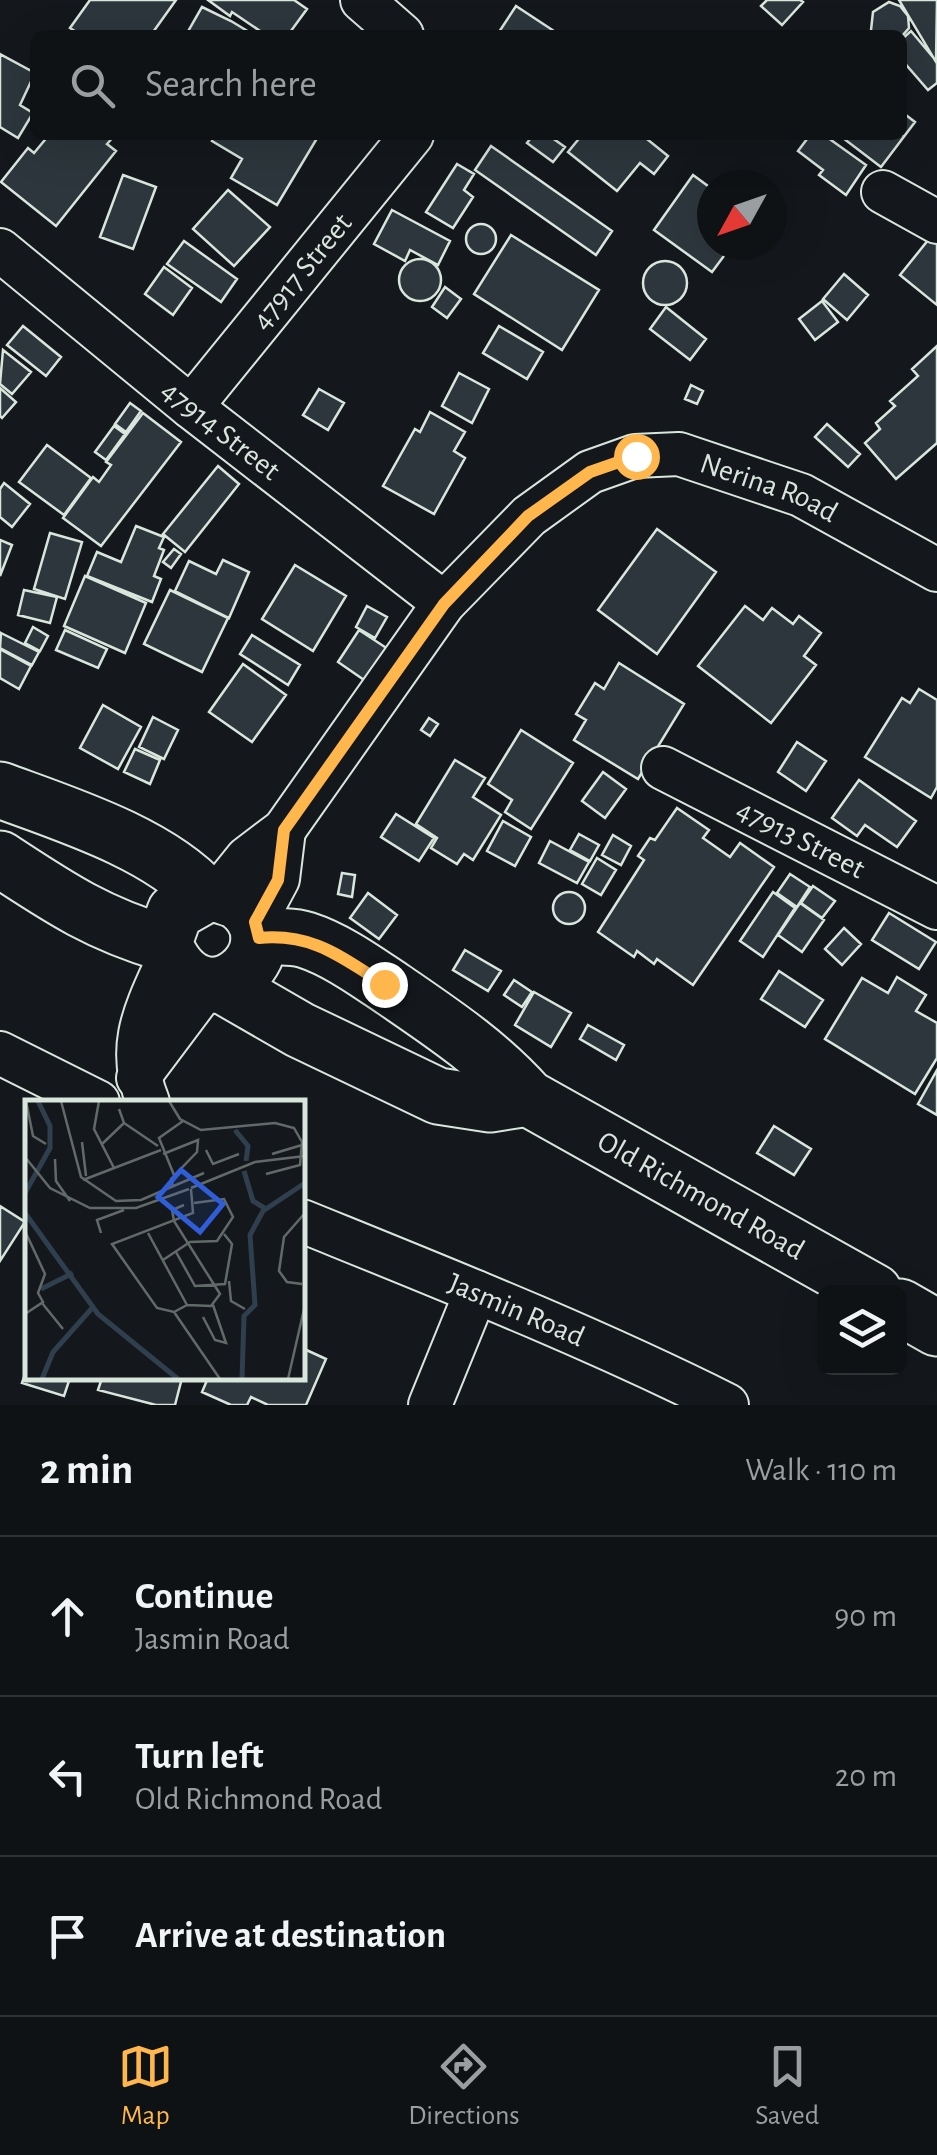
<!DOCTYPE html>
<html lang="en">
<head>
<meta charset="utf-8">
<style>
  :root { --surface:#0f1215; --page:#181b1e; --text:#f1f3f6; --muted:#9b9ea0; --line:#2f3234; --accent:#ffb74d }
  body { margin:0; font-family:"Alegreya Sans",sans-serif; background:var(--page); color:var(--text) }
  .controls { position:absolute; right:30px; bottom:30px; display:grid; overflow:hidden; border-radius:15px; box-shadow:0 10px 40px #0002 }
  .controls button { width:90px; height:90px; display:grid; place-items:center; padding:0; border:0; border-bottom:2px solid var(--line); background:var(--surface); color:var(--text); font:50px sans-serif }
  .compass { position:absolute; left:697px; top:170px; width:90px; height:90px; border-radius:50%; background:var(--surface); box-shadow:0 10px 40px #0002; rotate:230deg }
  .stop { position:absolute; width:30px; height:30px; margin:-22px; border:8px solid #ffb74d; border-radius:50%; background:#fff }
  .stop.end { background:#ffb74d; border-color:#fff; box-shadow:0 2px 10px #0008 }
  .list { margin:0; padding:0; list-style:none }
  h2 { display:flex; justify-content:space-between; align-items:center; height:130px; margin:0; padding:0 40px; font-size:42px }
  h2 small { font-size:32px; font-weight:400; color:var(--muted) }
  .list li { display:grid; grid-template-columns:65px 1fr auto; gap:30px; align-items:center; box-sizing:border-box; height:160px; padding:0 40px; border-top:2px solid var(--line) }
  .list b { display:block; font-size:38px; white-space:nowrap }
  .list p { margin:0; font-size:32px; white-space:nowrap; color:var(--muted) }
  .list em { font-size:32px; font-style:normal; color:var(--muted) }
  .icon { flex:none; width:55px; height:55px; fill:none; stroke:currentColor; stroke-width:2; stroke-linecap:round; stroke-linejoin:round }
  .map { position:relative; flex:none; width:937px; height:1405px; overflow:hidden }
  .search { position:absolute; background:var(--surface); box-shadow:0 10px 40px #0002; left:30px; right:30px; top:30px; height:110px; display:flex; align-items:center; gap:25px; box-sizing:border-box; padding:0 35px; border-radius:15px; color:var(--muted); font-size:38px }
  .sheet { height:610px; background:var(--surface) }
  nav { display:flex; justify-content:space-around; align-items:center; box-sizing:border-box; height:140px; border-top:2px solid var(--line); background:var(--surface); font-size:28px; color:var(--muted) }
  nav a { display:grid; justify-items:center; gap:5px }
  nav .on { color:var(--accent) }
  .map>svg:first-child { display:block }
  .building { fill:#2c363c; stroke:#d8e6dc; stroke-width:2.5 }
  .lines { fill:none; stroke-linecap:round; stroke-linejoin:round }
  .street-casing { stroke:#d8e6dc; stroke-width:46 }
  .secondary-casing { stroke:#d8e6dc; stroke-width:59 }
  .street { stroke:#14181c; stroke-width:42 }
  .secondary { stroke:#14181c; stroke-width:55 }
  .route { stroke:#ffb74d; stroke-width:12 }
  .labels { text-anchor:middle; stroke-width:8; stroke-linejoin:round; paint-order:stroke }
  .street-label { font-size:30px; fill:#d8e6dc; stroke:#14181c }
  .inset-river { fill:none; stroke:#2f3f4d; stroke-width:5 }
  .inset-road { fill:none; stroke:#626a69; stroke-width:2.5 }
  .view { fill:#305dd8; fill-opacity:0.15; stroke:#305dd8; stroke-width:5 }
  .inset-edge { fill:none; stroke:#d8e6dc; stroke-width:5 }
</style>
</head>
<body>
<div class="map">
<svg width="937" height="1405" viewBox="0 0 937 1405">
  <rect width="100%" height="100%" fill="#14181c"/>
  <path class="building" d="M 90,0 L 176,0 L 151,35 L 81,35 L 70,28 Z
    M 208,0 L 294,0 L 307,9 L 288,35 L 266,35 L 232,12 L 230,16 Z
    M 767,0 L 800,0 L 803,2 L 782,25 L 761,6 Z
    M 899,0 L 937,0 L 936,62 Z
    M 889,2 L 900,6 L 908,16 L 909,28 L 902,36 L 875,35 L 871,30 L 873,12 Z
    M 516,6 L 560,35 L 497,35 Z
    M 202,7 L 231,21 L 254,35 L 186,35 Z
    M 911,31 L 937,62 L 937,83 L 928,90 L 902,60 L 902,39 Z
    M 0,54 L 35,73 L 20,105 L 33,113 L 18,138 L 0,127 Z
    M 902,112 L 915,122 L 881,167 L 839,135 L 902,135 Z
    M 49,135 L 115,135 L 107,144 L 116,151 L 56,226 L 1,182 L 28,148 L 34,153 Z
    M 215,135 L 319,135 L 277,205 L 231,178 L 242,159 L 212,141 Z
    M 533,135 L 548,135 L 565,147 L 553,162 L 527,143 Z
    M 582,135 L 642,135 L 668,156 L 654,174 L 640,163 L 617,191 L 568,152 Z
    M 810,135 L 824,135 L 866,165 L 846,195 L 819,175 L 823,170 L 798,151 Z
    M 491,146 L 612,231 L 596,255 L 475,170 Z
    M 457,164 L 474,174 L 464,190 L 473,197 L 453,228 L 426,212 Z
    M 123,175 L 156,187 L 133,249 L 100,237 Z
    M 693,175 L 712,189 L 712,245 L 732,245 L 712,272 L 654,230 Z
    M 228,190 L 270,227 L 234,266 L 193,229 Z
    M 392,210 L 450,241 L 438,265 L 410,250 L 405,261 L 374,244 Z
    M466 239a15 15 0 1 1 30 0a15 15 0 1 1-30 0Z
    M 933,234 L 937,237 L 937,305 L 900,275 Z
    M 511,235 L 599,290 L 562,350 L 474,294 Z
    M 184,241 L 237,279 L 221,302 L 167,264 Z
    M399 280a21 21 0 1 1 42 0a21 21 0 1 1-42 0Z
    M643 283a22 22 0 1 1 44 0a22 22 0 1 1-44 0Z
    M 164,267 L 192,288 L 173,315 L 145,294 Z
    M 844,274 L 868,295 L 847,320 L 823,299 Z
    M 445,287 L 461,299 L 447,318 L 432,307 Z
    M 822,301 L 838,322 L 815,340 L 799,319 Z
    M 666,307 L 706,339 L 690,360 L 650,329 Z
    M 23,326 L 61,357 L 46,376 L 7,345 Z
    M 499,326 L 543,352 L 527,379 L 483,353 Z
    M 937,346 L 937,443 L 896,479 L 865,443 L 880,429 L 876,423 L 895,406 L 890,401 L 918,376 L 912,369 Z
    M 3,350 L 31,372 L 12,394 L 0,384 Z
    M 459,373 L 489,389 L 472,423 L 442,406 Z
    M 691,385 L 703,391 L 697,404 L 685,399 Z
    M 0,388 L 16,402 L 2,418 L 0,416 Z
    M 319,389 L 344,403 L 328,430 L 303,415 Z
    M 130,403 L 141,411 L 126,432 L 115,424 Z
    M 430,412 L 465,432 L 454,451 L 465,458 L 434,514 L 383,486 L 415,429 L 420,432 Z
    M 143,413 L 181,442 L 101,546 L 63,518 L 93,477 L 99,482 L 111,465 L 106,462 Z
    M 827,424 L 860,454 L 848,467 L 815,437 Z
    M 114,426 L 125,434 L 106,460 L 95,452 Z
    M 47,445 L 91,478 L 64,515 L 19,482 Z
    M 218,466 L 239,484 L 185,552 L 163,534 Z
    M 4,483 L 30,504 L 12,527 L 0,517 L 0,489 Z
    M 136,526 L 164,537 L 159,548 L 164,550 L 154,576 L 161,579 L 152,602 L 87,576 L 97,552 L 121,562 Z
    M 657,529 L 716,572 L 657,654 L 598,610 Z
    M 50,533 L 82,542 L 65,599 L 34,589 Z
    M 0,540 L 12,545 L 0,576 Z
    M 174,549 L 181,554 L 171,568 L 163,562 Z
    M 223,560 L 249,572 L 229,618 L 175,591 L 189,561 L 216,574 Z
    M 295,565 L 346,596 L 313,651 L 262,619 Z
    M 85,576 L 146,603 L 125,653 L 64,626 Z
    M 24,590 L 57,597 L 50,623 L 18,615 Z
    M 170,590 L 228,618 L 202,672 L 144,644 Z
    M 367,606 L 387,617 L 375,638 L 356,627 Z
    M 745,606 L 763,620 L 772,608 L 793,624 L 799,616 L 821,633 L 804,656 L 816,665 L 771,723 L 698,666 Z
    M 33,627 L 48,636 L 40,651 L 25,643 Z
    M 65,630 L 107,649 L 98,668 L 56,650 Z
    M 359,630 L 388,649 L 367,682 L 338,662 Z
    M 1,633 L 39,652 L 32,665 L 0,648 Z
    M 252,635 L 300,665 L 288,685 L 240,654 Z
    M 0,649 L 31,666 L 19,689 L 0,678 Z
    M 619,663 L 684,704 L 638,779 L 574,740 L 586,720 L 576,714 L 595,683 L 604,689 Z
    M 243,664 L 286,695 L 252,742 L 209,712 Z
    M 919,689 L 937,700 L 937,787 L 931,798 L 865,757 L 902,698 L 910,703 Z
    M 103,705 L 141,727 L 118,769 L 80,748 Z
    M 153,717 L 178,730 L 164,759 L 139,747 Z
    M 429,718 L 438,724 L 430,736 L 421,730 Z
    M 521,730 L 573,763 L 531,829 L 505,812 L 512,800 L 488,784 Z
    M 797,742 L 826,761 L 806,791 L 778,772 Z
    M 135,749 L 160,760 L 150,784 L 124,772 Z
    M 455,760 L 485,778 L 473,797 L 501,815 L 473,860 L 464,854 L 457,864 L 431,848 L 437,838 L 416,824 Z
    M 603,772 L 626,789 L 605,818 L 582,801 Z
    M 859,780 L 916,821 L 897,847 L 865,825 L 857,836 L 832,818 Z
    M 677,808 L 709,830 L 703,838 L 730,857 L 740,843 L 774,867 L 693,985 L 657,959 L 654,964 L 637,951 L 634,957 L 598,932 L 644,860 L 638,856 L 650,838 L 655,840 Z
    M 396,814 L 434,838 L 419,861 L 381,837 Z
    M 503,821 L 531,837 L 515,866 L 487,851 Z
    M 579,834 L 599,845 L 590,861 L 570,850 Z
    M 613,835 L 631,846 L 621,865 L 602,855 Z
    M 550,841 L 589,862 L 577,883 L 539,863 Z
    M 597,858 L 616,870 L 601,895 L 582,884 Z
    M 342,873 L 355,875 L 352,897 L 338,894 Z
    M 790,874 L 810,887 L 797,907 L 777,893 Z
    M 813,886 L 835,901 L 822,918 L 801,903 Z
    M553 908a16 16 0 1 1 32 0a16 16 0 1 1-32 0Z
    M 773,892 L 795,908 L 763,957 L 740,941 Z
    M 368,893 L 397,915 L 379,939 L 350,918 Z
    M 800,903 L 824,920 L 802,952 L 778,935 Z
    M 889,913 L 936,942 L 919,969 L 872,940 Z
    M 844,928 L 861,944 L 842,965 L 825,949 Z
    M 465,950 L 501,971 L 488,991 L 453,970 Z
    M 779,971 L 823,1000 L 805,1027 L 761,999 Z
    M 897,977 L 926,995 L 916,1011 L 937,1023 L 937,1058 L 915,1094 L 825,1039 L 862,978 L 888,993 Z
    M 514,980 L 532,992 L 522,1007 L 504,995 Z
    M 534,992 L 571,1013 L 551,1047 L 515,1025 Z
    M 588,1025 L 624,1045 L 616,1060 L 580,1039 Z
    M 937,1070 L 937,1115 L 918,1104 Z
    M 774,1126 L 811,1149 L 794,1175 L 757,1153 Z
    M 0,1206 L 25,1222 L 0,1261 Z
    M 302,1348 L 326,1359 L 306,1405 L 268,1405 L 251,1397 L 247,1405 L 231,1405 L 202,1392 L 208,1378 L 302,1378 Z
    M 28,1365 L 28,1378 L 70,1378 L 64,1396 L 22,1383 Z
    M 102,1378 L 182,1378 L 175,1405 L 156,1405 L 98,1390 Z"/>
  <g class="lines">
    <g class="street-casing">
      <g id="street">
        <path d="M 362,0 L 402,35"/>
        <path d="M 883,192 L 937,222"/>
        <path id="s1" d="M 0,250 L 191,407 L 444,603"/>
        <path id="s2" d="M 191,407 L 412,135"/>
        <path id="s3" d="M 663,768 L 937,908"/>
        <path id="s4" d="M 218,894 L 247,858 L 284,830 L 444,603 L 529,516 L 590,472 L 635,456 L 679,454 L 801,495 L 937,570"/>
        <path d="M 255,922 L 278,879 L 284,830"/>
        <path d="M 0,1053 L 98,1102"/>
        <path d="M 138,1078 L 207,986"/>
        <path d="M 148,1102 C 125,1046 146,1009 169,958"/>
        <path id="s5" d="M 302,1221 C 445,1279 589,1336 727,1405"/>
        <path d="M 430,1405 L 476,1292"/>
      </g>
    </g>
    <g class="secondary-casing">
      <g id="secondary">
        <path d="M 0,790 C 65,814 158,843 205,895"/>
        <path d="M 0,859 C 58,897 96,923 164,943"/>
        <path d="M 218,894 C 224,897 235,899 240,903 C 300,949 202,1038 164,943 L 175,912 L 205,895 Z"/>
        <path id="s6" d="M 259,938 C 275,937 290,935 306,940 C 337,950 367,972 394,990 C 442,1023 489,1054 528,1098 L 874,1292"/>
        <path d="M 222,985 L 300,1030 L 438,1096 L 490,1104 L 528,1098"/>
        <path d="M 900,1307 L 937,1328"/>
      </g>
    </g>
    <use href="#street" class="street"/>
    <use href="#secondary" class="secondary"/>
  </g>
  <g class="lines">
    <path class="route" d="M 384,984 C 341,957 313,933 259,938 L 255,922 L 278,880 L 284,830 L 444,604 L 528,516 L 590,472 L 636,456"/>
  </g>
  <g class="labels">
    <g class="street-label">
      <text dy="10" stroke="none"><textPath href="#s2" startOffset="175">47917 Street</textPath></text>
      <text dy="10" stroke="none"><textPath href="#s1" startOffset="285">47914 Street</textPath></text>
      <text dy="10" stroke="none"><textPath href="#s4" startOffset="755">Nerina Road</textPath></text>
      <text dy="10" stroke="none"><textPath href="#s3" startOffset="155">47913 Street</textPath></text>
      <text dy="10" stroke="none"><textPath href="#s6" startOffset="520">Old Richmond Road</textPath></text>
      <text dy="10" stroke="none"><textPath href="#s5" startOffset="232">Jasmin Road</textPath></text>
    </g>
  </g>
  <g transform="translate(25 1100)">
    <rect width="280" height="280" fill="#14181c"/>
    <path class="inset-river" d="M 210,30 L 223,46 L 221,61M 219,71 L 228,101 L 241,109M 0,93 L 25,48 L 25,26 L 13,1M 0,113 L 73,214 L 153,279M 16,189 L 48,173M 17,279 L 28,252 L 68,207M 217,279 L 219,216 L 230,205 L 225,135 L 238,111 L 280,83"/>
    <path class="inset-road" d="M 1,1 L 8,36 L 21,44M 36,1 L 56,77 L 91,101 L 116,100 L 179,73M 74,1 L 69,29 L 89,68M 144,1 L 155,19 L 176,30 L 250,23 L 269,28 L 277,42 L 275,65 L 241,74M 94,9 L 99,23 L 133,46M 57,42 L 61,76M 76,45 L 99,23M 181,50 L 188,64 L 214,54M 138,54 L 173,40 L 172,52 L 146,79 L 148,86M 247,54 L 277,45M 0,57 L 25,88 L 65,108 L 111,108 L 164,89M 30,59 L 31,81 L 45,101M 149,75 L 134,38 L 158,21M 58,80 L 136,50M 166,88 L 230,62 L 280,56M 159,105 L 147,110 L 149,121 L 195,194 L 186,206 L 162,205M 0,131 L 20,174 L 13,193 L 18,202 L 0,214M 76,133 L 72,120 L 99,110M 123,133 L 162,205M 151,152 L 170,186 L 200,184 L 207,144 L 199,134M 138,160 L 165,142 L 192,141 L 208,117 L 199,99 L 169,103M 280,162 L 280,198M 204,181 L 206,201 L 220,209M 277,184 L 262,182 L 254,171 L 259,137 L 280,113M 17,203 L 38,229M 162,205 L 149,212 L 132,208 L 87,144 L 168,113 L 166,89M 149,212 L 195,279M 178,217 L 190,240 L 201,243 L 188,205M 263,279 L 280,205"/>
    <path class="view" d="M 156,70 L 198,104 L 175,132 L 133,97 Z"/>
    <rect width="280" height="280" class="inset-edge"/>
  </g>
</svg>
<div class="controls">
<button><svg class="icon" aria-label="layers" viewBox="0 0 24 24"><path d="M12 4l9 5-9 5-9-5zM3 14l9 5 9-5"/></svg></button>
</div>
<svg class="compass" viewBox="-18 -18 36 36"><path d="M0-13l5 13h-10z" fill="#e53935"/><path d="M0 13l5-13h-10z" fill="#9b9ea0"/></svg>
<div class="stop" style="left:636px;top:456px"></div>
<div class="stop end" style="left:384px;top:984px"></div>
<div class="search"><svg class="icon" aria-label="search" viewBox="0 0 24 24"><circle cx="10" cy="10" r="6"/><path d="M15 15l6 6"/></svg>Search here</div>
</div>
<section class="sheet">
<h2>2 min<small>Walk · 110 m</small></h2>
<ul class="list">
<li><svg class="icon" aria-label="ahead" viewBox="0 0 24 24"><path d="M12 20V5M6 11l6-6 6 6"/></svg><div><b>Continue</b><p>Jasmin Road</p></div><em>90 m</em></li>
<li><svg class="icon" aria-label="left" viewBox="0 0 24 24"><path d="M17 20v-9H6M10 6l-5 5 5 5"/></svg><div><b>Turn left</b><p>Old Richmond Road</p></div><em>20 m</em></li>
<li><svg class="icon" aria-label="arrive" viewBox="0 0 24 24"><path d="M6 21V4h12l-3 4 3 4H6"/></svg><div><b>Arrive at destination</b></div></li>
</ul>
</section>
<nav>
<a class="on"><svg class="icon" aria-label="map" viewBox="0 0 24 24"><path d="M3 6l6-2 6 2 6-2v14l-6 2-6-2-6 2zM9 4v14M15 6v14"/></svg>Map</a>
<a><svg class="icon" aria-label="directions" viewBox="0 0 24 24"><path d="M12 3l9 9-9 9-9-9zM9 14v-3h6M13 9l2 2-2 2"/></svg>Directions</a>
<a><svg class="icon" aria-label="saved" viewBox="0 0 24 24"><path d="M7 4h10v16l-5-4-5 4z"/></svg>Saved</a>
</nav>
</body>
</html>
